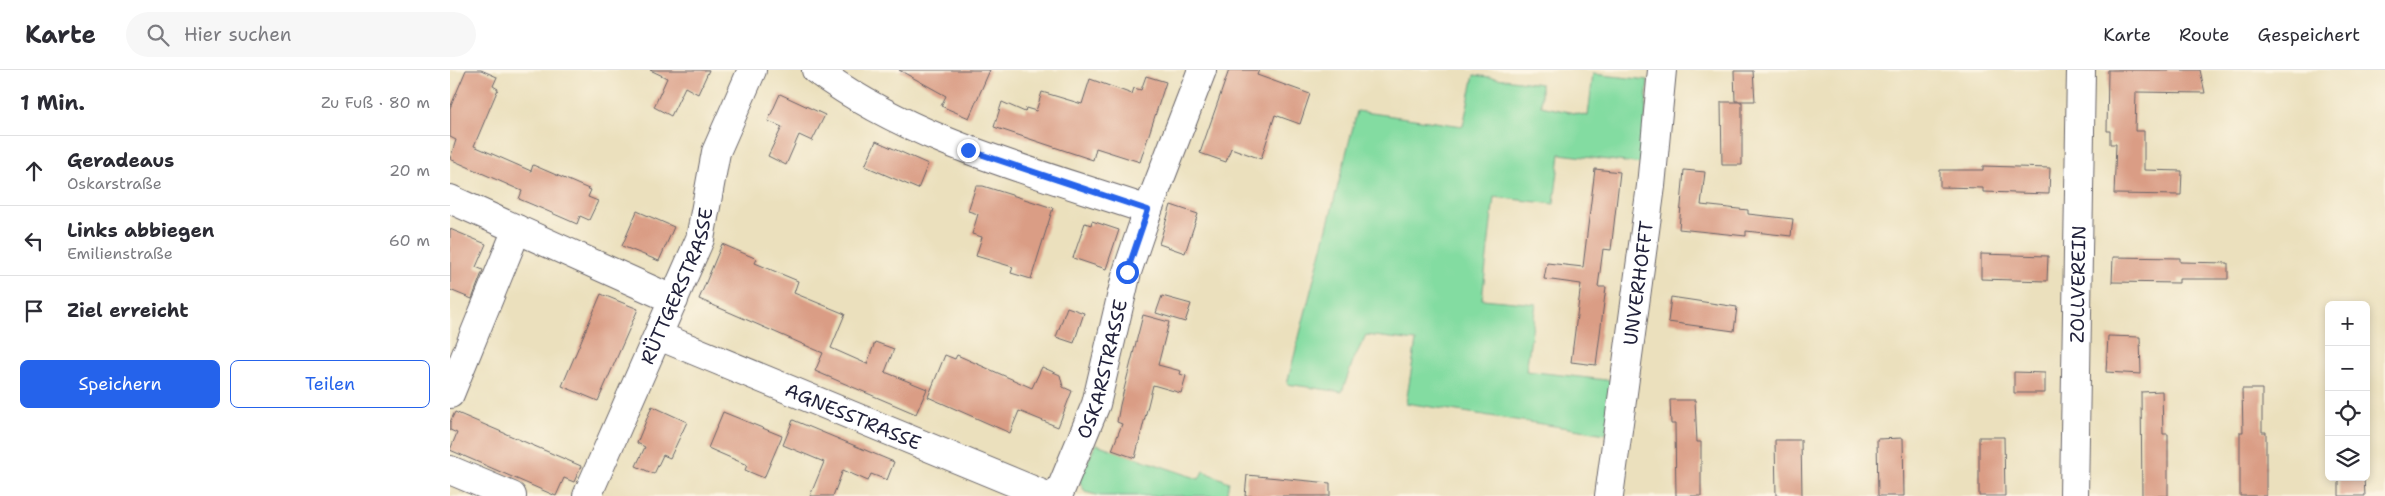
<!DOCTYPE html>
<html lang="de">
<head>
<meta charset="utf-8">
<style>
  :root { --surface:#fff; --page:#f7f7f7; --text:#2b2b33; --muted:#7c7c81; --line:#e1e1e2; --accent:#2563eb }
  body { margin:0; font-family:"Shantell Sans",sans-serif; background:var(--page); color:var(--text) }
  .controls { position:absolute; right:15px; bottom:15px; display:grid; overflow:hidden; border-radius:8px; box-shadow:0 2px 8px #0003 }
  .controls button { width:45px; height:45px; display:grid; place-items:center; padding:0; border:0; border-bottom:1px solid var(--line); background:var(--surface); color:var(--text); font:25px sans-serif }
  .stop { position:absolute; width:15px; height:15px; margin:-11px; border:4px solid #2563eb; border-radius:50%; background:#fff }
  .stop.end { background:#2563eb; border-color:#fff; box-shadow:0 1px 5px #0008 }
  .list { margin:0; padding:0; list-style:none }
  h2 { display:flex; justify-content:space-between; align-items:center; height:65px; margin:0; padding:0 20px; font-size:21px }
  h2 small { font-size:16px; font-weight:400; color:var(--muted) }
  .list li { display:grid; grid-template-columns:32px 1fr auto; gap:15px; align-items:center; box-sizing:border-box; height:70px; padding:0 20px; border-top:1px solid var(--line) }
  .list b { display:block; font-size:19px; white-space:nowrap }
  .list p { margin:0; font-size:16px; white-space:nowrap; color:var(--muted) }
  .list em { font-size:16px; font-style:normal; color:var(--muted) }
  .actions { display:flex; gap:10px; padding:15px 20px }
  .actions a { flex:1; padding:11px 0; border:1px solid var(--accent); border-radius:8px; text-align:center; font-size:18px; color:var(--accent) }
  .actions .main { background:var(--accent); color:#fff }
  .icon { flex:none; width:28px; height:28px; fill:none; stroke:currentColor; stroke-width:2; stroke-linecap:round; stroke-linejoin:round }
  .map { position:relative; flex:none; width:1935px; height:426px; overflow:hidden }
  header { display:flex; align-items:center; gap:30px; box-sizing:border-box; height:70px; padding:0 25px; background:var(--surface); border-bottom:1px solid var(--line) }
  header strong { font-size:24px }
  nav { display:flex; gap:28px; margin-inline-start:auto; font-size:18px }
  .search { width:350px; height:45px; background:var(--page); display:flex; align-items:center; gap:12px; box-sizing:border-box; padding:0 18px; border-radius:28px; color:var(--muted); font-size:19px }
  main { display:flex }
  aside { flex:1; background:var(--surface) }
  .map>svg:first-child { display:block }
  .green { fill:#83dca1; stroke:#527f6e }
  .building { fill:#da9d85 }
  .lines { fill:none; stroke-linecap:round; stroke-linejoin:round }
  .minor-casing { stroke:#686468; stroke-width:30 }
  .minor { stroke:#fff; stroke-width:28 }
  .route { stroke:#2563eb; stroke-width:6 }
  .labels { text-anchor:middle; stroke-width:4; stroke-linejoin:round; paint-order:stroke }
  .street-label { font-size:19px; fill:#22223b; stroke:#fcf5e5 }
</style>
</head>
<body>
<header>
<strong>Karte</strong>
<div class="search"><svg class="icon" aria-label="search" viewBox="0 0 24 24"><circle cx="10" cy="10" r="6"/><path d="M15 15l6 6"/></svg>Hier suchen</div>
<nav><a>Karte</a><a>Route</a><a>Gespeichert</a></nav>
</header>
<main>
<aside>
<h2>1 Min.<small>Zu Fuß · 80 m</small></h2>
<ul class="list">
<li><svg class="icon" aria-label="ahead" viewBox="0 0 24 24"><path d="M12 20V5M6 11l6-6 6 6"/></svg><div><b>Geradeaus</b><p>Oskarstraße</p></div><em>20 m</em></li>
<li><svg class="icon" aria-label="left" viewBox="0 0 24 24"><path d="M17 20v-9H6M10 6l-5 5 5 5"/></svg><div><b>Links abbiegen</b><p>Emilienstraße</p></div><em>60 m</em></li>
<li><svg class="icon" aria-label="arrive" viewBox="0 0 24 24"><path d="M6 21V4h12l-3 4 3 4H6"/></svg><div><b>Ziel erreicht</b></div></li>
</ul>
<div class="actions"><a class="main">Speichern</a><a>Teilen</a></div>
</aside>
<div class="map">
<svg width="1935" height="426" viewBox="0 0 1935 426">
  <rect width="100%" height="100%" fill="#fcf5e5"/>
  <filter id="ink" filterUnits="userSpaceOnUse"><feTurbulence type="fractalNoise" baseFrequency=".02" numOctaves="2"/><feDisplacementMap in="SourceGraphic" scale="10" xChannelSelector="R" yChannelSelector="G"/><feConvolveMatrix kernelMatrix="1 2 1 2 8 2 1 2 1" color-interpolation-filters="sRGB"/></filter>
  <filter id="wash" filterUnits="userSpaceOnUse"><feTurbulence type="fractalNoise" baseFrequency=".0096" numOctaves="4" result="noise"/><feDisplacementMap in="SourceGraphic" scale="20" xChannelSelector="R" yChannelSelector="G"/><feGaussianBlur stdDeviation="1.12" result="paint"/><feColorMatrix in="noise" values="0 0 0 0 0 0 0 0 0 0 0 0 0 0 0 0 0 1.4 0 .05"/><feComposite in="paint" operator="in"/></filter>
  <g filter="url(#wash)">
    <rect width="100%" height="100%" fill="#ebe0bd"/>
    <path class="green" d="M 1143,4 L 1198,10 L 1192,94 L 1110,84 L 1104,134 L 1044,127 L 1032,229 L 1086,234 L 1076,301 L 1165,311 L 1156,364 L 956,333 L 966,271 L 916,265 L 903,291 L 892,322 L 837,314 L 907,41 L 1013,56 L 1024,5 L 1091,14 L 1091,36 L 1138,46 Z
      M 646,374 L 749,409 L 753,401 L 779,412 L 776,426 L 650,426 L 635,422 L 629,410 Z"/>
    <g id="blocks">
      <path class="building" d="M 16,0 L 31,0 L 47,7 L 43,16 L 48,19 L 24,76 L 81,101 L 83,95 L 141,120 L 138,127 L 148,131 L 139,150 L 130,146 L 127,154 L 88,137 L 69,129 L 72,121 L 0,89 L 6,70 L 0,67 L 0,38 Z
        M 200,0 L 259,0 L 248,24 L 235,17 L 221,46 L 204,37 L 217,8 Z
        M 449,0 L 540,0 L 519,48 L 491,36 L 496,26 Z
        M 779,0 L 809,0 L 807,5 L 860,24 L 850,54 L 825,45 L 811,89 L 781,78 L 776,92 L 750,83 Z
        M 1658,0 L 1750,0 L 1755,23 L 1686,22 L 1685,61 L 1694,61 L 1694,100 L 1732,101 L 1731,125 L 1664,124 L 1666,74 L 1660,74 L 1660,61 L 1657,61 Z
        M 1284,1 L 1303,1 L 1305,31 L 1285,31 Z
        M 696,6 L 716,12 L 690,92 L 646,78 L 643,90 L 544,57 L 552,32 L 575,42 L 576,38 L 586,41 L 592,22 L 632,34 L 640,9 L 682,24 L 684,18 L 691,20 Z
        M 330,24 L 375,45 L 362,71 L 349,65 L 336,95 L 318,86 L 332,57 L 318,51 Z
        M 1271,32 L 1292,32 L 1292,95 L 1272,95 Z
        M 426,71 L 478,94 L 468,119 L 415,96 Z
        M 1533,96 L 1600,98 L 1599,124 L 1533,122 L 1533,118 L 1490,117 L 1490,100 L 1533,100 Z
        M 1145,99 L 1170,102 L 1161,180 L 1153,179 L 1148,217 L 1156,217 L 1146,295 L 1121,292 L 1131,214 L 1094,209 L 1097,193 L 1133,197 Z
        M 1234,100 L 1255,102 L 1251,135 L 1298,140 L 1298,144 L 1343,149 L 1341,166 L 1296,161 L 1296,166 L 1229,159 Z
        M 526,116 L 533,116 L 603,138 L 581,209 L 561,203 L 563,197 L 526,186 L 532,167 L 522,164 L 528,144 L 518,141 Z
        M 721,135 L 748,144 L 735,183 L 709,174 Z
        M 187,141 L 224,157 L 209,191 L 172,176 Z
        M 642,151 L 669,160 L 656,199 L 623,188 L 635,153 L 641,155 Z
        M 0,159 L 36,174 L 26,197 L 33,200 L 22,229 L 0,220 Z
        M 272,174 L 307,189 L 305,193 L 348,211 L 344,223 L 395,244 L 381,278 L 417,294 L 425,272 L 444,279 L 435,302 L 477,319 L 466,344 L 365,301 L 373,283 L 249,229 Z
        M 1531,184 L 1598,186 L 1597,211 L 1531,209 Z
        M 1663,187 L 1730,188 L 1730,192 L 1778,193 L 1778,209 L 1729,209 L 1729,213 L 1662,212 Z
        M 151,224 L 188,239 L 148,331 L 112,316 Z
        M 712,226 L 741,234 L 735,252 L 706,243 Z
        M 1221,227 L 1287,237 L 1284,261 L 1218,252 Z
        M 617,237 L 634,243 L 624,273 L 606,267 Z
        M 693,245 L 719,252 L 708,295 L 731,301 L 730,304 L 736,306 L 731,323 L 703,315 L 685,388 L 662,380 L 672,354 L 667,352 L 670,335 Z
        M 1658,266 L 1690,267 L 1691,304 L 1656,302 Z
        M 495,285 L 505,289 L 507,285 L 582,318 L 592,297 L 610,305 L 613,317 L 622,321 L 608,357 L 569,341 L 560,363 L 478,327 Z
        M 1564,302 L 1595,303 L 1595,323 L 1564,323 Z
        M 1792,319 L 1812,319 L 1812,362 L 1816,362 L 1816,426 L 1790,426 L 1790,362 L 1793,362 Z
        M 1712,321 L 1713,364 L 1718,364 L 1718,426 L 1692,426 L 1691,322 Z
        M 1220,330 L 1245,330 L 1247,372 L 1251,372 L 1251,426 L 1226,426 L 1225,354 L 1221,354 Z
        M 202,336 L 237,352 L 220,388 L 213,385 L 204,404 L 186,396 L 195,377 L 187,373 Z
        M 5,342 L 131,396 L 124,412 L 114,408 L 106,426 L 0,380 L 7,363 L 0,360 L 0,352 Z
        M 273,342 L 332,366 L 314,408 L 295,400 L 297,395 L 258,378 Z
        M 343,350 L 444,392 L 437,410 L 421,404 L 418,411 L 393,400 L 383,426 L 360,426 L 374,392 L 333,375 Z
        M 1529,367 L 1554,367 L 1555,426 L 1529,426 Z
        M 1453,368 L 1454,426 L 1428,426 L 1427,369 Z
        M 1325,370 L 1351,370 L 1352,426 L 1326,426 Z
        M 797,405 L 880,413 L 880,426 L 795,426 Z
        M 1889,407 L 1914,407 L 1915,426 L 1889,426 Z"/>
    </g>
  </g>
  <g filter="url(#ink)">
    <use href="#blocks" fill-opacity="0" stroke="#686468" stroke-width="1"/>
    <g class="lines">
      <g class="minor-casing">
        <g id="minor">
          <path d="M 366,0 C 463,72 585,102 698,140"/>
          <path d="M 0,129 L 224,230"/>
          <path id="s1" d="M 209,266 L 597,426"/>
          <path d="M 0,324 L 67,159"/>
          <path d="M 0,400 L 62,426"/>
          <path id="s2" d="M 137,426 L 250,169 L 266,82 L 302,0"/>
          <path id="s3" d="M 608,426 L 646,334 L 677,202 L 698,140 L 752,0"/>
          <path id="s4" d="M 1159,426 L 1201,116 L 1212,0"/>
          <path id="s5" d="M 1624,426 L 1631,0"/>
        </g>
      </g>
      <use href="#minor" class="minor"/>
    </g>
  </g>
  <g class="lines" filter="url(#ink)">
    <path class="route" d="M 518,80 L 698,140 L 677,202"/>
  </g>
  <g class="labels">
    <g class="street-label">
      <text dy="7" stroke="none"><textPath href="#s4" startOffset="215">UNVERHOFFT</textPath></text>
      <text dy="7" stroke="none"><textPath href="#s5" startOffset="212">ZOLLVEREIN</textPath></text>
      <text dy="7" stroke="none"><textPath href="#s2" startOffset="229">RÜTTGERSTRASSE</textPath></text>
      <text dy="7" stroke="none"><textPath href="#s3" startOffset="135">OSKARSTRASSE</textPath></text>
      <text dy="7" stroke="none"><textPath href="#s1" startOffset="210">AGNESSTRASSE</textPath></text>
    </g>
  </g>
</svg>
<div class="controls">
<button>+</button>
<button>−</button>
<button><svg class="icon" aria-label="locate" viewBox="0 0 24 24"><circle cx="12" cy="12" r="6"/><path d="M12 2v4M12 18v4M2 12h4M18 12h4"/></svg></button>
<button><svg class="icon" aria-label="layers" viewBox="0 0 24 24"><path d="M12 4l9 5-9 5-9-5zM3 14l9 5 9-5"/></svg></button>
</div>
<div class="stop" style="left:677px;top:202px"></div>
<div class="stop end" style="left:518px;top:80px"></div>
</div>
</main>
</body>
</html>
